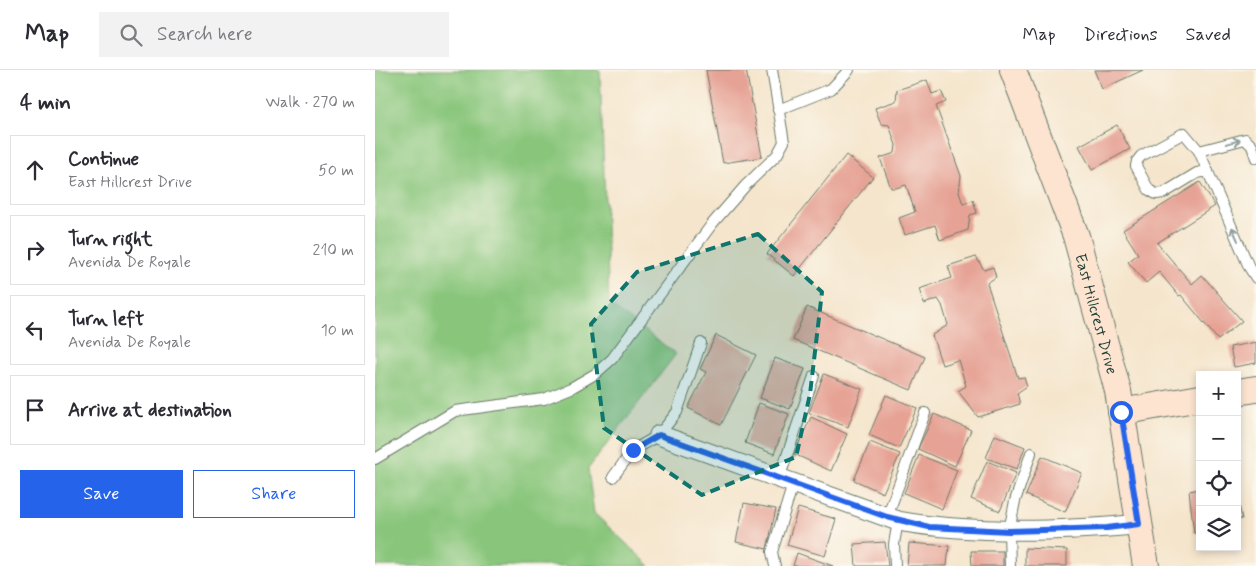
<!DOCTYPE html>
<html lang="en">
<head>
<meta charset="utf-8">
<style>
  :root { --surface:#fff; --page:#f2f2f3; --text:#2b2b33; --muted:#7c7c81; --line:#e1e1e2; --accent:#2563eb }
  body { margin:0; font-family:Mynerve,sans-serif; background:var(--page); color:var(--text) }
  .controls { position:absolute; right:15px; bottom:15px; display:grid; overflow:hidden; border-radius:0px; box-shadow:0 2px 8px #0003 }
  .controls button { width:45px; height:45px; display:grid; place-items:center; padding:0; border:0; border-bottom:1px solid var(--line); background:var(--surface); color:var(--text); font:25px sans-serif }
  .stop { position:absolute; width:15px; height:15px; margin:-11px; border:4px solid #2563eb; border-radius:50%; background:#fff }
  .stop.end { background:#2563eb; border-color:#fff; box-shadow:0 1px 5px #0008 }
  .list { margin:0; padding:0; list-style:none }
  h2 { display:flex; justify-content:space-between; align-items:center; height:65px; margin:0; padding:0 20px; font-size:21px }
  h2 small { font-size:16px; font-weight:400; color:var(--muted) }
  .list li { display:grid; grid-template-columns:32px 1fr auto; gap:15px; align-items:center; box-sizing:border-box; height:70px; margin:0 10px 10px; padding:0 10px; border:1px solid var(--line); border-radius:0px }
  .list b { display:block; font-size:19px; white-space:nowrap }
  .list p { margin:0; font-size:16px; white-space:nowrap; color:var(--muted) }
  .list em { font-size:16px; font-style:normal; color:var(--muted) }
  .actions { display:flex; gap:10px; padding:15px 20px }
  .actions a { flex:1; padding:11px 0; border:1px solid var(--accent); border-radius:0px; text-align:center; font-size:18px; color:var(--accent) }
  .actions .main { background:var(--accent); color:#fff }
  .icon { flex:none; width:28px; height:28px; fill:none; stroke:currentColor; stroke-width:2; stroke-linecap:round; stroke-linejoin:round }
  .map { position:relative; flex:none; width:881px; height:496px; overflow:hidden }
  header { display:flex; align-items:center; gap:30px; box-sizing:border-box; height:70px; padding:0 25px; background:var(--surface); border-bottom:1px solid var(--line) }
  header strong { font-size:24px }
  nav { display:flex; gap:28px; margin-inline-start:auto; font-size:18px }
  .search { width:350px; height:45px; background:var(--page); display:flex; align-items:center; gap:12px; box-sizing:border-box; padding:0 18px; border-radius:0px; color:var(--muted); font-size:19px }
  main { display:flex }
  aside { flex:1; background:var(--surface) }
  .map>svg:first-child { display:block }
  .green { fill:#89c67c; stroke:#548258 }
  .building { fill:#e6a395 }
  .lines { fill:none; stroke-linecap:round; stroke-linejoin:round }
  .lane-casing { stroke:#6a7869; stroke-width:12 }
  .street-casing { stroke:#6a7869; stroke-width:21 }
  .secondary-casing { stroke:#6a7869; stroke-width:28 }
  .lane { stroke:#fff; stroke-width:10 }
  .street { stroke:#fff; stroke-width:19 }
  .secondary { stroke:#fde4d1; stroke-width:26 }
  .oneway { stroke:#8f9e9a }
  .route { stroke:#2563eb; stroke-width:6 }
  .marked { fill:#0f766e; fill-opacity:0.2; stroke:#0f766e; stroke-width:4; stroke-dasharray:10 6; stroke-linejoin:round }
  .labels { text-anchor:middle; stroke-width:4.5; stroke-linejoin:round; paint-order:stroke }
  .street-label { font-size:16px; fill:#1f3d34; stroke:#fbf7ec }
</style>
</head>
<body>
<header>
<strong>Map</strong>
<div class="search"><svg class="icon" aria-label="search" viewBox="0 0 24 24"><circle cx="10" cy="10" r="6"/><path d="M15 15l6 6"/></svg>Search here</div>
<nav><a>Map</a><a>Directions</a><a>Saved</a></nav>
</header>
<main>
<aside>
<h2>4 min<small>Walk · 270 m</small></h2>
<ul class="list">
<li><svg class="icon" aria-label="ahead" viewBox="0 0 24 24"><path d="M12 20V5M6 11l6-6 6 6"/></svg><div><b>Continue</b><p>East Hillcrest Drive</p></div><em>50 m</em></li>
<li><svg class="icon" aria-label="right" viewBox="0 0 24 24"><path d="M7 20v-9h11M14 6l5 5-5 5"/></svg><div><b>Turn right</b><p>Avenida De Royale</p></div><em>210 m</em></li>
<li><svg class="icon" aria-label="left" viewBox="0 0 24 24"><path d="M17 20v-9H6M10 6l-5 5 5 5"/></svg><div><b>Turn left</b><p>Avenida De Royale</p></div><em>10 m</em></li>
<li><svg class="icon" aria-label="arrive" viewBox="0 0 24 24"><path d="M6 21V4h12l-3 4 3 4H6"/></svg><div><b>Arrive at destination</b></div></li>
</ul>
<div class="actions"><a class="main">Save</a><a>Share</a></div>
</aside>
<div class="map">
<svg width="881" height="496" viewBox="0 0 881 496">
  <rect width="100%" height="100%" fill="#fbf7ec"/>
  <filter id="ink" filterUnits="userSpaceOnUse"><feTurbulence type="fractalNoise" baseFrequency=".02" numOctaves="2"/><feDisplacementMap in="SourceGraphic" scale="10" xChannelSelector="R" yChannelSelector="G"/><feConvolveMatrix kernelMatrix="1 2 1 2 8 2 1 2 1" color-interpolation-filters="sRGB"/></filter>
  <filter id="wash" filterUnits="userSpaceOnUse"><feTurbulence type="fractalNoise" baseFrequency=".0096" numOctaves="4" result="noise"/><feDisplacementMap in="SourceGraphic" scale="20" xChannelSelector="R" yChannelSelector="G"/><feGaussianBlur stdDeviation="1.12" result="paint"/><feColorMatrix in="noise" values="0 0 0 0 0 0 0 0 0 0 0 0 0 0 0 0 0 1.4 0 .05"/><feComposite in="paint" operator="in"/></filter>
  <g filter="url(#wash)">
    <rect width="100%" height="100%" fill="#f5e5cc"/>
    <path class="green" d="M 0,0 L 225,0 L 234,234 L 301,284 L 213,399 L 219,443 L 275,496 L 0,496 Z"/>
    <g id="blocks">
      <path class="building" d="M 331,0 L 371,0 L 387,87 L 348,93 Z
        M 719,0 L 768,0 L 727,19 Z
        M 552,10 L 557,24 L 566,21 L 571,32 L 561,36 L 586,106 L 584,122 L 588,134 L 598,130 L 602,143 L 595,145 L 593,160 L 565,170 L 560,155 L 530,165 L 524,148 L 540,142 L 531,115 L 521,118 L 516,118 L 505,88 L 520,83 L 521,75 L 514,55 L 506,54 L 500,38 L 521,31 L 522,20 Z
        M 742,55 L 755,79 L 717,100 L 704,76 Z
        M 471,85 L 498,107 L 419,206 L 392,184 Z
        M 825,112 L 840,136 L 782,173 L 817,214 L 827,205 L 867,251 L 843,270 L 806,225 L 804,226 L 784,202 L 771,213 L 753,192 L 763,184 L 748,160 Z
        M 601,187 L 609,200 L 618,197 L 621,207 L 612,213 L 643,308 L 649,307 L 652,316 L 642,323 L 645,334 L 603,347 L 583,321 L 591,316 L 583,290 L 567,295 L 557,265 L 573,255 L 567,235 L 563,229 L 549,234 L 544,219 L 577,208 L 573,196 Z
        M 432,237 L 550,287 L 536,320 L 418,270 Z
        M 341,265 L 381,285 L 346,355 L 313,338 L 331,302 L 325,299 Z
        M 881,272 L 881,293 L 859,297 L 855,277 Z
        M 400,288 L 430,299 L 415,339 L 385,328 Z
        M 449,304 L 487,319 L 473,357 L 434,343 Z
        M 511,325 L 542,338 L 524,378 L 494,365 Z
        M 384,333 L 414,344 L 399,384 L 370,373 Z
        M 559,344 L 596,360 L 580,396 L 543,379 Z
        M 436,347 L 472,364 L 456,401 L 419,384 Z
        M 620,365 L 650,377 L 642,399 L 611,388 Z
        M 495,372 L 525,384 L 508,423 L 479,410 Z
        M 544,385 L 582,400 L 567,439 L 529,423 Z
        M 667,386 L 707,403 L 690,442 L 651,425 Z
        M 612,391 L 641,403 L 625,441 L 596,429 Z
        M 825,419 L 825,463 L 819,463 L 814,421 Z
        M 863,429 L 867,449 L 862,450 L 862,430 Z
        M 369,433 L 401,439 L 392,479 L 361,472 Z
        M 423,438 L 461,449 L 450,486 L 412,475 Z
        M 510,472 L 513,496 L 481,496 L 479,474 Z
        M 534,473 L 574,476 L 572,496 L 532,496 Z
        M 650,478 L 692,480 L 692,496 L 650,496 Z
        M 596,481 L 628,481 L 628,496 L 597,496 Z
        M 422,483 L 458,496 L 418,496 Z"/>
    </g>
  </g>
  <g filter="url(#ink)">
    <use href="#blocks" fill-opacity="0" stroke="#6a7869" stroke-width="1"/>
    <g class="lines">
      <g class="lane-casing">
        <path id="lane" d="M 403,40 L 456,19 L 474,0
          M 824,81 L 870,69 L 877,76 L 881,88
          M 833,101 L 822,103 L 789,123 L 781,124 L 774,120 L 761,96 L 762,91 L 766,86 L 809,63 L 824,81 L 874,197 L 881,208
          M 0,389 L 80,341 L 169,329 L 196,318 L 220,304 L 237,289 L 337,154 L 371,115 L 402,85 L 409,72 L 397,0
          M 238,407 L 258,380 L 284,365 L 302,342 L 326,273
          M 404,409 L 439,306
          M 512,447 L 550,343
          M 400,496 L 397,482 L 418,414
          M 520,496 L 519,474 L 523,451
          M 635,496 L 634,461 L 640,431 L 656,383"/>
      </g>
      <g class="street-casing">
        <path id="street" d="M 284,365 L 523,451 C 572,460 622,461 672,460 C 703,459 734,458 764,454"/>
      </g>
      <g class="secondary-casing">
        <g id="secondary">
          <path id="s1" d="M 638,0 L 701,166 L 743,321 L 771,496"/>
          <path d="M 862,322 L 881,319"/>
          <path d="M 746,342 L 825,328"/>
        </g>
      </g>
      <use href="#lane" class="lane"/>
      <use href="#street" class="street"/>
      <use href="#secondary" class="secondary"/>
    </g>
    <defs><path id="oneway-shaft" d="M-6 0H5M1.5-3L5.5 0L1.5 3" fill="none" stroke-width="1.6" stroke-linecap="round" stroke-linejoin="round" transform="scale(1.25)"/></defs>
    <g class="oneway">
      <use href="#oneway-shaft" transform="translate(858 72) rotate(-15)"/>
      <use href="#oneway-shaft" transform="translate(860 164) rotate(-114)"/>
    </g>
  </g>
  <g class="lines" filter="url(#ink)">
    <path class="route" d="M 258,380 L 284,365 L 512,447 L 554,457 L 634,461 L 732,458 L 764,454 L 746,342"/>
  </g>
  <path class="marked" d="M 383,164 L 447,222 L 435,324 L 421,387 L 327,425 L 229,358 L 216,254 L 262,202 Z"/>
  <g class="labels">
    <g class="street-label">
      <text dy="6" stroke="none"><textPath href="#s1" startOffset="258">East Hillcrest Drive</textPath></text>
    </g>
  </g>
</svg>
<div class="controls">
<button>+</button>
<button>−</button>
<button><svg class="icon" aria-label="locate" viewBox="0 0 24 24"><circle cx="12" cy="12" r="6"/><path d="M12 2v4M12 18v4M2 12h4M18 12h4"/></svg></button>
<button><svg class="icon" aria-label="layers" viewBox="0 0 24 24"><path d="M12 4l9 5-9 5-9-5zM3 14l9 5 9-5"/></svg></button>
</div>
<div class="stop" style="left:746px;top:342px"></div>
<div class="stop end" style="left:258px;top:380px"></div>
</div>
</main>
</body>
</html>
